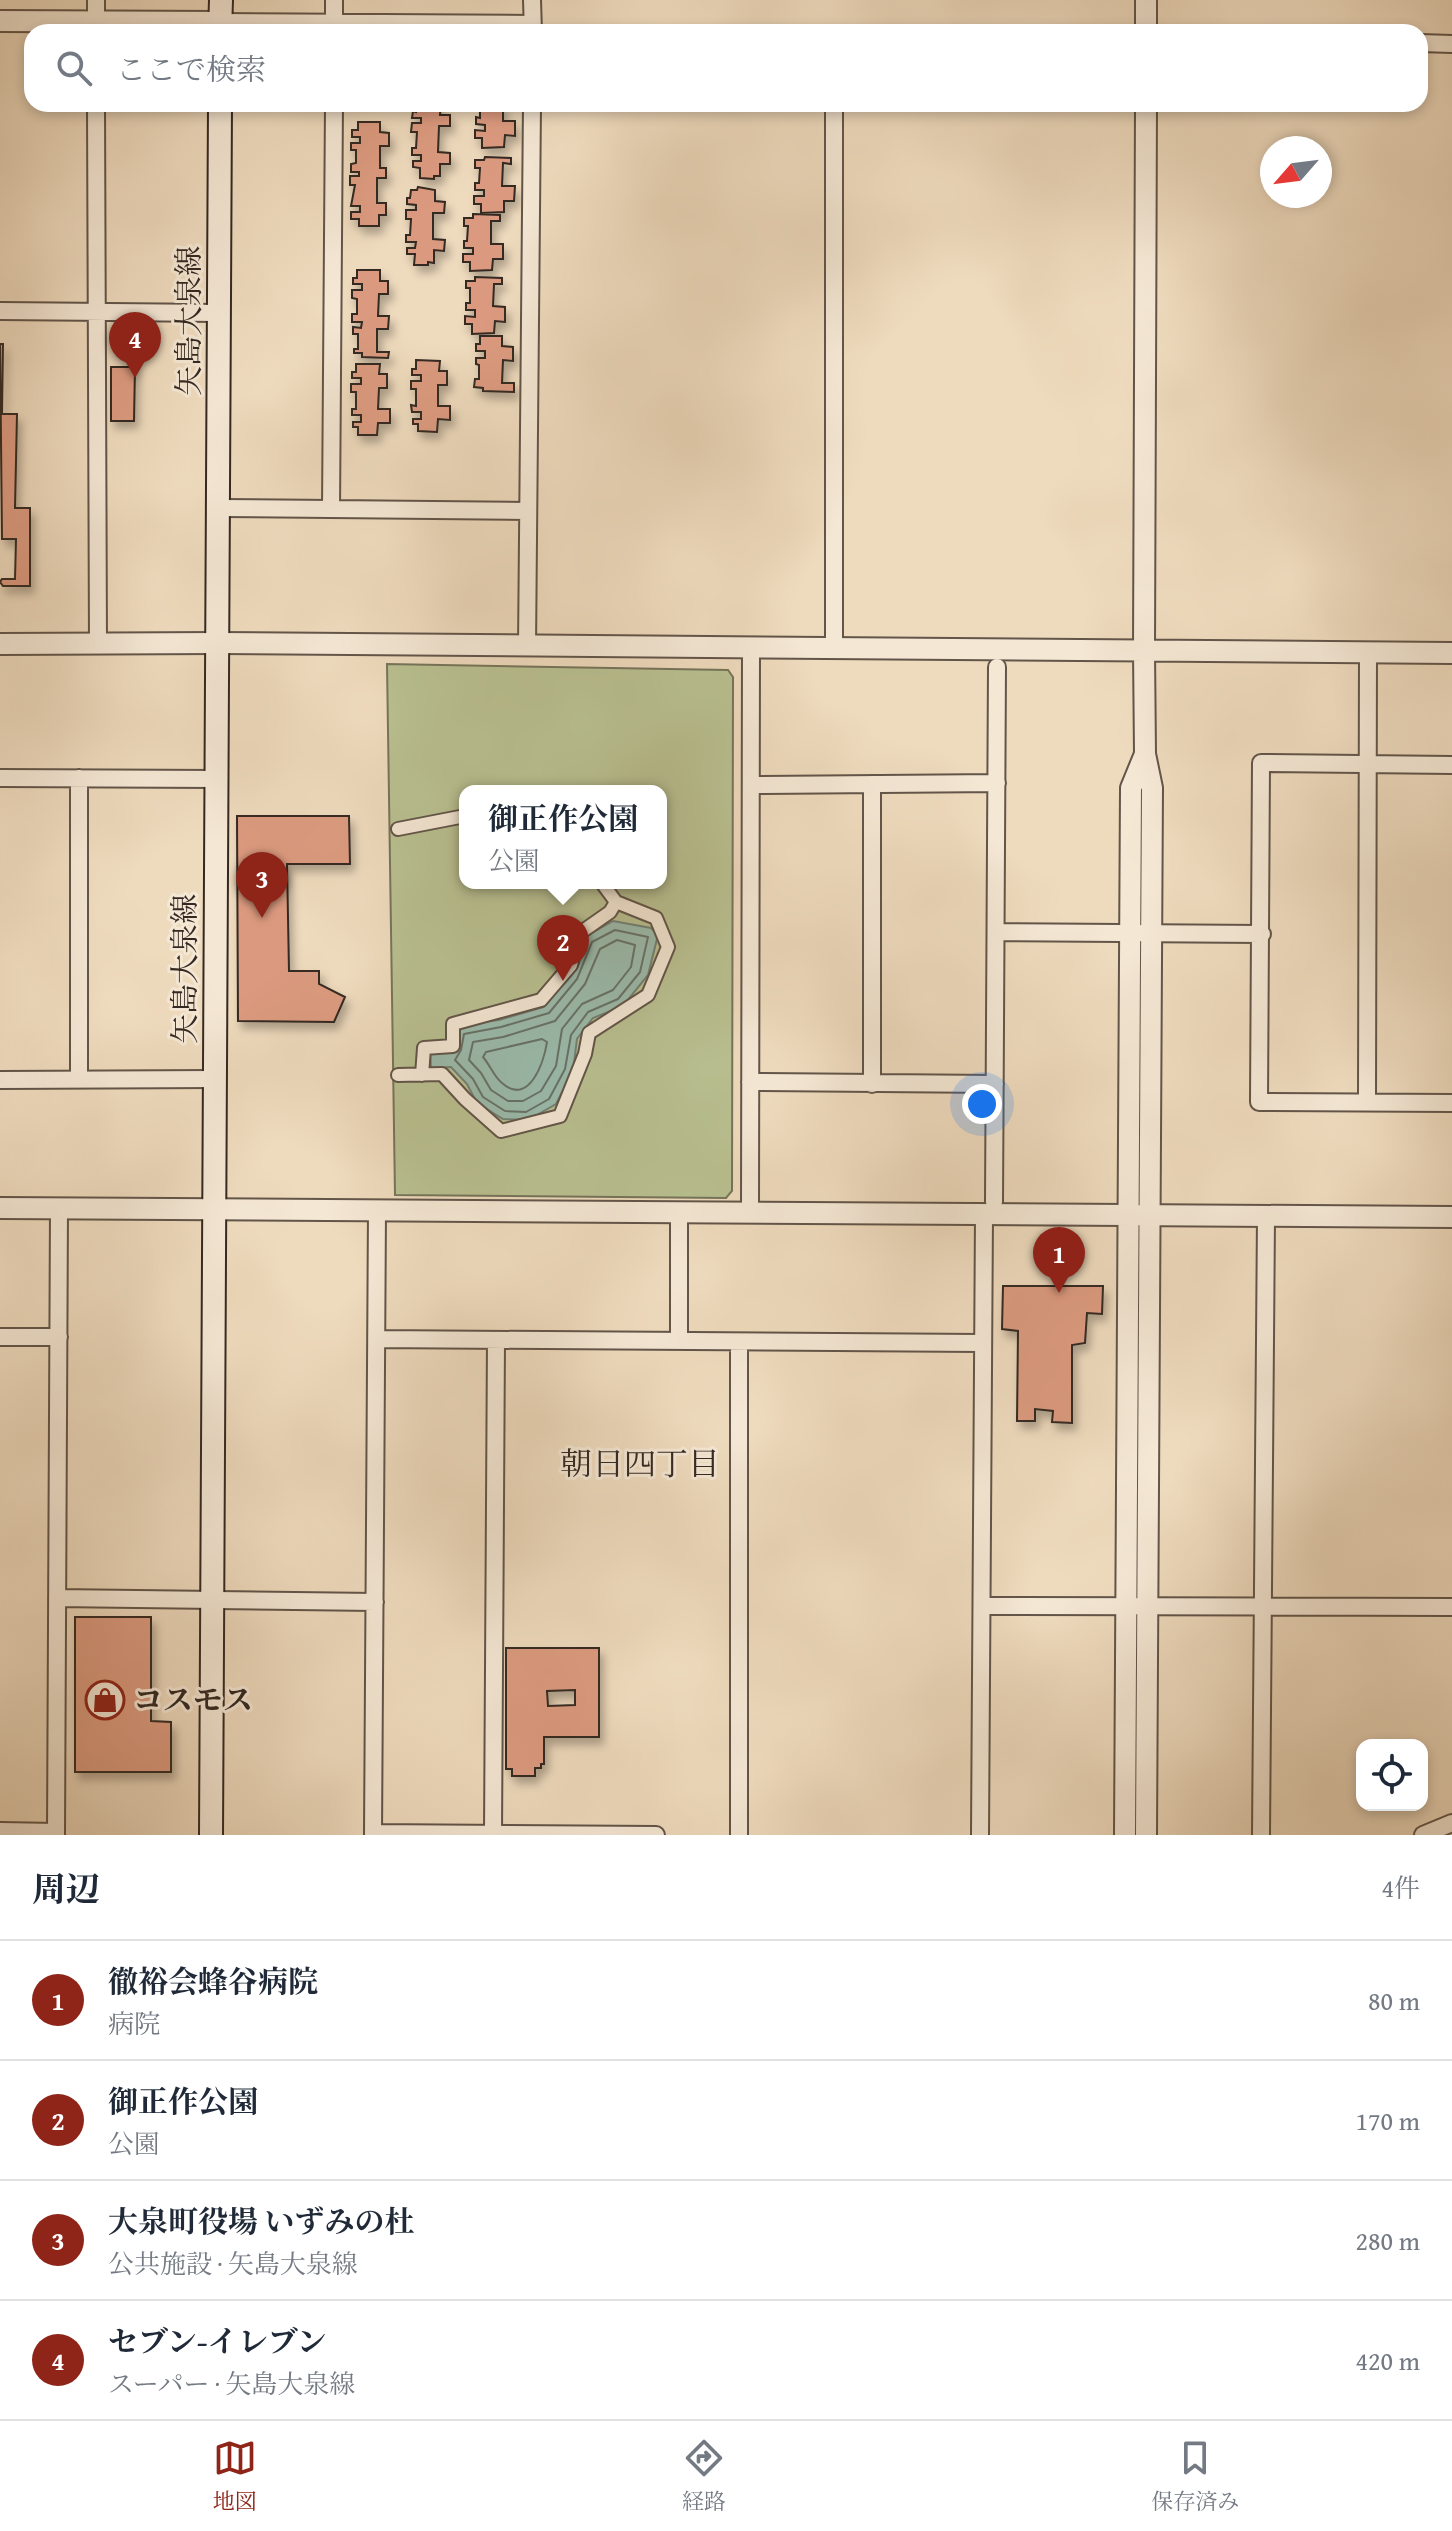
<!DOCTYPE html>
<html lang="ja">
<head>
<meta charset="utf-8">
<style>
  :root { --surface:#fff; --page:#f2f2f3; --text:#1f2937; --muted:#747a83; --line:#e0e1e3; --accent:#8f2418 }
  body { margin:0; font-family:"Gentium Book Plus","Noto Serif JP",serif; background:var(--page); color:var(--text) }
  .controls { position:absolute; right:24px; bottom:24px; display:grid; overflow:hidden; border-radius:16px; box-shadow:0 4px 12px #0003 }
  .controls button { width:72px; height:72px; display:grid; place-items:center; padding:0; border:0; border-bottom:2px solid var(--line); background:var(--surface); color:var(--text); font:40px sans-serif }
  .compass { position:absolute; left:1260px; top:136px; width:72px; height:72px; border-radius:50%; background:var(--surface); box-shadow:0 4px 12px #0003; rotate:242deg }
  .you { position:absolute; left:982px; top:1104px; width:28px; height:28px; margin:-20px; border:6px solid #fff; border-radius:50%; background:#1a73e8; box-shadow:0 0 0 12px #1a73e833 }
  .badge { display:grid; place-items:center; width:52px; height:52px; border-radius:50%; background:var(--accent); color:#fff; font-size:26px; font-weight:700 }
  .pin { position:absolute; translate:-50% -66px; filter:drop-shadow(0 2px 4px #0008) }
  .pin::after { content:''; position:absolute; top:42px; width:28px; height:24px; background:inherit; clip-path:polygon(0 0,100% 0,50% 100%) }
  .popup { position:absolute; left:459px; top:785px; width:208px; height:104px; box-sizing:border-box; display:grid; place-content:center; border-radius:16px; background:var(--surface); filter:drop-shadow(0 2px 6px #0005); font-size:26px; white-space:nowrap; color:var(--muted) }
  .popup b { font-size:30px; color:var(--text) }
  .popup::after { content:''; position:absolute; left:50%; top:100%; margin-left:-16px; border:16px solid transparent; border-top-color:var(--surface) }
  .list { margin:0; padding:0; list-style:none }
  h2 { display:flex; justify-content:space-between; align-items:center; height:104px; margin:0; padding:0 32px; font-size:34px }
  h2 small { font-size:26px; font-weight:400; color:var(--muted) }
  .list li { display:grid; grid-template-columns:52px 1fr auto; gap:24px; align-items:center; box-sizing:border-box; height:120px; padding:0 32px; border-top:2px solid var(--line) }
  .list b { display:block; font-size:30px; white-space:nowrap }
  .list p { margin:0; font-size:26px; white-space:nowrap; color:var(--muted) }
  .list em { font-size:26px; font-style:normal; color:var(--muted) }
  .icon { flex:none; width:44px; height:44px; fill:none; stroke:currentColor; stroke-width:2; stroke-linecap:round; stroke-linejoin:round }
  .map { position:relative; flex:none; width:1452px; height:1835px; overflow:hidden }
  .search { position:absolute; background:var(--surface); box-shadow:0 4px 12px #0003; left:24px; right:24px; top:24px; height:88px; display:flex; align-items:center; gap:20px; box-sizing:border-box; padding:0 28px; border-radius:24px; color:var(--muted); font-size:30px }
  .sheet { height:584px; background:var(--surface) }
  nav { display:flex; justify-content:space-around; align-items:center; box-sizing:border-box; height:112px; border-top:2px solid var(--line); background:var(--surface); font-size:22px; color:var(--muted) }
  nav a { display:grid; justify-items:center; gap:4px }
  nav .on { color:var(--accent) }
  .map>svg:first-child { display:block }
  .green { fill:#b9c091; stroke:#76745a; stroke-width:2; fill-rule:evenodd }
  .water { fill:#9abbac; stroke:#718175; stroke-width:2 }
  .lines { fill:none; stroke-linecap:round; stroke-linejoin:round }
  .shore { stroke:#677267; stroke-width:2 }
  .building { fill:#db9a7f; stroke:#342922; stroke-width:2; fill-rule:evenodd; filter:url(#shadow) }
  .pedestrian-casing { stroke:#625549; stroke-width:16 }
  .minor-casing { stroke:#625549; stroke-width:20 }
  .tertiary-casing { stroke:#625549; stroke-width:24 }
  .secondary-casing { stroke:#342922; stroke-width:26 }
  .pedestrian { stroke:#f4e7d4; stroke-width:12 }
  .minor { stroke:#f4e7d4; stroke-width:16 }
  .tertiary { stroke:#f4e7d4; stroke-width:20 }
  .secondary { stroke:#f4e7d4; stroke-width:22 }
  .labels { text-anchor:middle; stroke-width:6; stroke-linejoin:round; paint-order:stroke }
  .street-label { font-size:30px; fill:#342922; stroke:#f4e7d4 }
  .poi-label { font-size:30px; font-weight:bold; fill:#342922; stroke:#f4e7d4; text-anchor:start }
  .neighbourhood-label { font-size:32px; fill:#342922; stroke:#f4e7d4 }
</style>
</head>
<body>
<div class="map">
<svg width="1452" height="1835" viewBox="0 0 1452 1835">
  <defs>
    <filter id="shadow"><feDropShadow dx="4" dy="7" stdDeviation="4" flood-color="#0004"/></filter>
  </defs>
  <rect width="100%" height="100%" fill="#eedabd"/>
  <filter id="stains"><feTurbulence type="fractalNoise" baseFrequency=".0025" numOctaves="4"/><feColorMatrix values="0 0 0 0 .2 0 0 0 0 .09 0 0 0 0 .02 0 0 0 .5 -.17"/></filter>
  <radialGradient id="worn" r=".72"><stop offset=".6" stop-color="#630" stop-opacity="0"/><stop offset="1" stop-color="#630" stop-opacity=".3"/></radialGradient>
  <path class="green" d="M 387,664 L 728,670 L 733,677 L 732,1191 L 726,1198 L 395,1195 ZM 465,791 L 661,791 L 661,883 L 465,883 Z"/>
  <path class="water" d="M 613,921 L 651,928 L 658,935 L 648,975 L 623,1006 L 593,1018 L 577,1039 L 573,1071 L 556,1104 L 528,1120 L 503,1119 L 477,1103 L 467,1084 L 451,1067 L 431,1068 L 430,1050 L 454,1049 L 457,1025 L 499,1020 L 544,1007 L 570,975 L 585,937 Z"/>
  <g class="lines">
    <path class="shore" d="M 615,930 L 648,937 L 640,972 L 618,999 L 588,1012 L 571,1035 L 565,1069 L 549,1099 L 526,1112 L 505,1111 L 483,1097 L 473,1079 L 455,1060 L 461,1050 L 464,1034 L 501,1027 L 549,1013 L 577,979 L 592,942 Z
      M 617,940 L 635,945 L 631,967 L 613,990 L 582,1004 L 562,1029 L 556,1066 L 541,1091 L 523,1101 L 508,1101 L 491,1090 L 481,1073 L 469,1060 L 473,1042 L 503,1037 L 555,1021 L 585,984 L 600,949 Z
      M 542,1039 L 547,1042 C 544,1062 529,1107 502,1083 C 494,1077 490,1065 483,1057 L 486,1052 Z"/>
  </g>
  <path class="building" d="M 416,104 L 441,104 L 440,115 L 450,115 L 450,126 L 439,126 L 438,152 L 450,153 L 450,164 L 440,164 L 440,176 L 434,176 L 434,179 L 420,178 L 420,168 L 413,167 L 413,161 L 421,161 L 421,155 L 412,155 L 412,148 L 416,148 L 417,132 L 411,132 L 412,123 L 421,123 L 421,118 L 412,118 L 413,111 L 416,112 Z
    M 480,104 L 503,104 L 503,121 L 515,121 L 515,136 L 505,135 L 504,147 L 482,148 L 482,138 L 475,138 L 475,130 L 485,131 L 485,125 L 476,124 L 476,117 L 480,118 Z
    M 358,122 L 380,122 L 380,132 L 389,133 L 389,146 L 380,146 L 380,168 L 386,168 L 386,178 L 377,178 L 377,203 L 386,203 L 386,215 L 379,215 L 379,226 L 359,226 L 359,219 L 351,219 L 351,212 L 360,212 L 360,206 L 351,206 L 355,185 L 350,185 L 350,176 L 359,176 L 359,172 L 351,172 L 351,164 L 356,163 L 356,150 L 351,150 L 351,143 L 360,143 L 360,137 L 352,137 L 352,130 L 358,130 Z
    M 485,157 L 511,158 L 511,164 L 503,163 L 502,186 L 515,186 L 514,201 L 504,201 L 504,212 L 481,213 L 481,204 L 474,204 L 474,196 L 484,196 L 484,190 L 475,190 L 475,183 L 479,183 L 480,168 L 475,168 L 475,160 L 484,160 Z
    M 418,187 L 435,190 L 435,201 L 445,202 L 444,213 L 433,213 L 433,239 L 445,240 L 444,251 L 434,250 L 434,263 L 428,262 L 428,265 L 414,265 L 415,254 L 407,254 L 407,248 L 415,248 L 416,242 L 406,242 L 406,235 L 410,235 L 411,219 L 406,219 L 406,210 L 416,210 L 416,205 L 407,204 L 407,198 L 410,198 L 411,190 L 417,190 Z
    M 473,214 L 500,215 L 500,221 L 491,221 L 491,244 L 503,244 L 503,259 L 493,259 L 492,270 L 470,271 L 470,262 L 463,262 L 463,254 L 473,254 L 473,248 L 464,248 L 464,241 L 467,241 L 468,226 L 464,226 L 464,218 L 473,218 Z
    M 357,270 L 380,270 L 380,281 L 388,281 L 388,294 L 379,294 L 378,316 L 389,316 L 388,329 L 377,329 L 377,352 L 389,352 L 388,358 L 362,357 L 362,353 L 354,353 L 354,349 L 358,349 L 358,334 L 353,334 L 353,327 L 361,328 L 362,322 L 352,322 L 352,314 L 357,314 L 357,299 L 352,298 L 352,290 L 362,290 L 362,284 L 353,284 L 353,278 L 357,278 Z
    M 475,277 L 502,278 L 502,284 L 494,284 L 493,306 L 505,307 L 505,322 L 495,321 L 494,333 L 472,334 L 472,324 L 465,324 L 465,316 L 475,317 L 475,310 L 466,310 L 466,303 L 470,303 L 470,288 L 466,288 L 466,281 L 475,281 Z
    M 480,336 L 502,336 L 502,346 L 513,347 L 513,361 L 503,360 L 502,383 L 514,383 L 514,392 L 483,391 L 483,388 L 474,387 L 475,379 L 479,379 L 479,365 L 476,364 L 476,358 L 485,358 L 485,351 L 476,351 L 476,344 L 480,344 Z
    M 0,344 L 3,344 L 2,414 L 17,414 L 15,508 L 30,508 L 30,586 L 3,586 L 0,582 L 2,579 L 15,579 L 16,539 L 2,539 Z
    M 416,360 L 440,361 L 439,371 L 447,371 L 447,385 L 438,385 L 438,406 L 450,406 L 450,420 L 438,419 L 437,432 L 418,431 L 418,424 L 413,424 L 413,419 L 421,419 L 421,412 L 412,412 L 411,405 L 416,406 L 416,389 L 411,389 L 411,381 L 421,381 L 421,375 L 412,375 L 412,369 L 416,369 Z
    M 356,364 L 380,364 L 379,374 L 387,374 L 387,388 L 379,388 L 378,409 L 390,409 L 390,423 L 378,423 L 377,435 L 358,435 L 358,427 L 353,427 L 353,422 L 361,422 L 361,415 L 352,415 L 352,409 L 356,409 L 356,392 L 351,392 L 351,384 L 361,384 L 361,378 L 352,378 L 352,372 L 356,372 Z
    M 111,367 L 135,367 L 134,421 L 111,421 Z
    M 237,816 L 349,816 L 350,864 L 287,864 L 289,971 L 319,971 L 319,984 L 345,997 L 334,1022 L 238,1021 Z
    M 1003,1286 L 1103,1286 L 1102,1314 L 1087,1313 L 1085,1343 L 1072,1345 L 1072,1423 L 1052,1422 L 1053,1411 L 1035,1409 L 1035,1421 L 1017,1421 L 1018,1331 L 1002,1329 Z
    M 75,1617 L 151,1617 L 151,1721 L 171,1722 L 171,1772 L 75,1772 Z
    M 506,1648 L 599,1648 L 599,1737 L 544,1737 L 544,1764 L 541,1764 L 541,1768 L 535,1768 L 535,1776 L 512,1776 L 512,1769 L 506,1769 ZM 575,1690 L 575,1705 L 548,1706 L 547,1691 Z"/>
  <g class="lines">
    <g class="pedestrian-casing">
      <path id="pedestrian" d="M 398,829 L 465,816
        M 398,1075 L 442,1074 L 465,1099 L 501,1131 L 560,1116 L 585,1054 L 589,1033 L 648,995 L 668,947 L 656,918 L 616,902 L 602,883
        M 422,1075 L 424,1048 L 453,1046 L 453,1024 L 541,1000 L 571,965 L 580,933 L 610,912 L 616,902"/>
    </g>
    <g class="minor-casing">
      <path id="minor" d="M 532,0 L 533,32
        M 220,22 L 532,24
        M 96,32 L 96,0
        M 334,32 L 334,0
        M 1420,43 L 1452,44
        M 96,104 L 98,645
        M 0,311 L 218,313
        M 219,508 L 331,509 L 334,104
        M 331,509 L 527,511
        M 527,647 L 532,104
        M 834,650 L 834,104
        M 1452,765 L 1261,763 L 1259,1102 L 1452,1103
        M 0,778 L 217,779
        M 751,785 L 997,783
        M 996,932 L 1262,934
        M 79,1079 L 79,778
        M 0,1080 L 215,1079
        M 750,1082 L 995,1084
        M 872,1084 L 872,784
        M 1367,1102 L 1368,653
        M 994,1202 L 997,667
        M 679,1213 L 679,1341
        M 750,1213 L 751,649
        M 0,1337 L 59,1337
        M 377,1339 L 981,1343
        M 57,1598 L 375,1602
        M 983,1606 L 1452,1607
        M 0,1831 L 56,1832
        M 373,1833 L 656,1835
        M 493,1834 L 496,1340
        M 56,1835 L 59,1208
        M 373,1835 L 377,1211
        M 739,1835 L 739,1342
        M 980,1835 L 984,1214
        M 1261,1835 L 1266,1216
        M 1423,1835 L 1452,1823"/>
    </g>
    <g class="tertiary-casing">
      <path id="tertiary" d="M 0,21 L 220,22
        M 1146,32 L 1146,0
        M 0,644 L 218,643 L 1452,653
        M 0,1208 L 1452,1217
        M 1125,1835 L 1131,788 L 1145,754
        M 1146,1835 L 1152,788 L 1145,754 L 1144,651 L 1146,104"/>
    </g>
    <g class="secondary-casing">
      <path id="secondary" d="M 220,32 L 221,0
        M 211,1835 L 220,104"/>
    </g>
    <use href="#pedestrian" class="pedestrian"/>
    <use href="#minor" class="minor"/>
    <use href="#tertiary" class="tertiary"/>
    <use href="#secondary" class="secondary"/>
  </g>
  <defs>
    <g id="shop-ring" transform="scale(2)"><circle r="9.5" fill="#f4e7d4" stroke="#8f2418" stroke-width="1.5"/><path d="M-5-2.5h2.3a2.7 3.5 0 0 1 5.4 0H5L5.5 6h-11ZM-1.5-2.5h3a1.5 2.3 0 0 0-3 0Z" fill="#8f2418"/></g>
  </defs>
  <g fill-rule="evenodd">
    <use href="#shop-ring" x="105" y="1700"/>
  </g>
  <g class="labels">
    <g class="street-label">
      <text transform="translate(189 321) rotate(-90)" y="10">矢島大泉線</text>
      <text transform="translate(185 969) rotate(-90)" y="10">矢島大泉線</text>
    </g>
    <g class="poi-label">
      <text x="133" y="1710">コスモス</text>
    </g>
    <g class="neighbourhood-label">
      <text x="640" y="1475">朝日四丁目</text>
    </g>
  </g>
  <rect width="100%" height="100%" filter="url(#stains)"/>
  <rect width="100%" height="100%" fill="url(#worn)"/>
</svg>
<div class="controls">
<button><svg class="icon" aria-label="locate" viewBox="0 0 24 24"><circle cx="12" cy="12" r="6"/><path d="M12 2v4M12 18v4M2 12h4M18 12h4"/></svg></button>
</div>
<svg class="compass" viewBox="-18 -18 36 36"><path d="M0-13l5 13h-10z" fill="#e53935"/><path d="M0 13l5-13h-10z" fill="#747a83"/></svg>
<div class="you"></div>
<div class="pin badge" style="left:1059px;top:1293px">1</div>
<div class="pin badge" style="left:563px;top:981px">2</div>
<div class="popup"><b>御正作公園</b>公園</div>
<div class="pin badge" style="left:262px;top:918px">3</div>
<div class="pin badge" style="left:135px;top:378px">4</div>
<div class="search"><svg class="icon" aria-label="search" viewBox="0 0 24 24"><circle cx="10" cy="10" r="6"/><path d="M15 15l6 6"/></svg>ここで検索</div>
</div>
<section class="sheet">
<h2>周辺<small>4件</small></h2>
<ul class="list">
<li><span class="badge">1</span><div><b>徹裕会蜂谷病院</b><p>病院</p></div><em>80 m</em></li>
<li><span class="badge">2</span><div><b>御正作公園</b><p>公園</p></div><em>170 m</em></li>
<li><span class="badge">3</span><div><b>大泉町役場 いずみの杜</b><p>公共施設 · 矢島大泉線</p></div><em>280 m</em></li>
<li><span class="badge">4</span><div><b>セブン-イレブン</b><p>スーパー · 矢島大泉線</p></div><em>420 m</em></li>
</ul>
</section>
<nav>
<a class="on"><svg class="icon" aria-label="map" viewBox="0 0 24 24"><path d="M3 6l6-2 6 2 6-2v14l-6 2-6-2-6 2zM9 4v14M15 6v14"/></svg>地図</a>
<a><svg class="icon" aria-label="directions" viewBox="0 0 24 24"><path d="M12 3l9 9-9 9-9-9zM9 14v-3h6M13 9l2 2-2 2"/></svg>経路</a>
<a><svg class="icon" aria-label="saved" viewBox="0 0 24 24"><path d="M7 4h10v16l-5-4-5 4z"/></svg>保存済み</a>
</nav>
</body>
</html>
